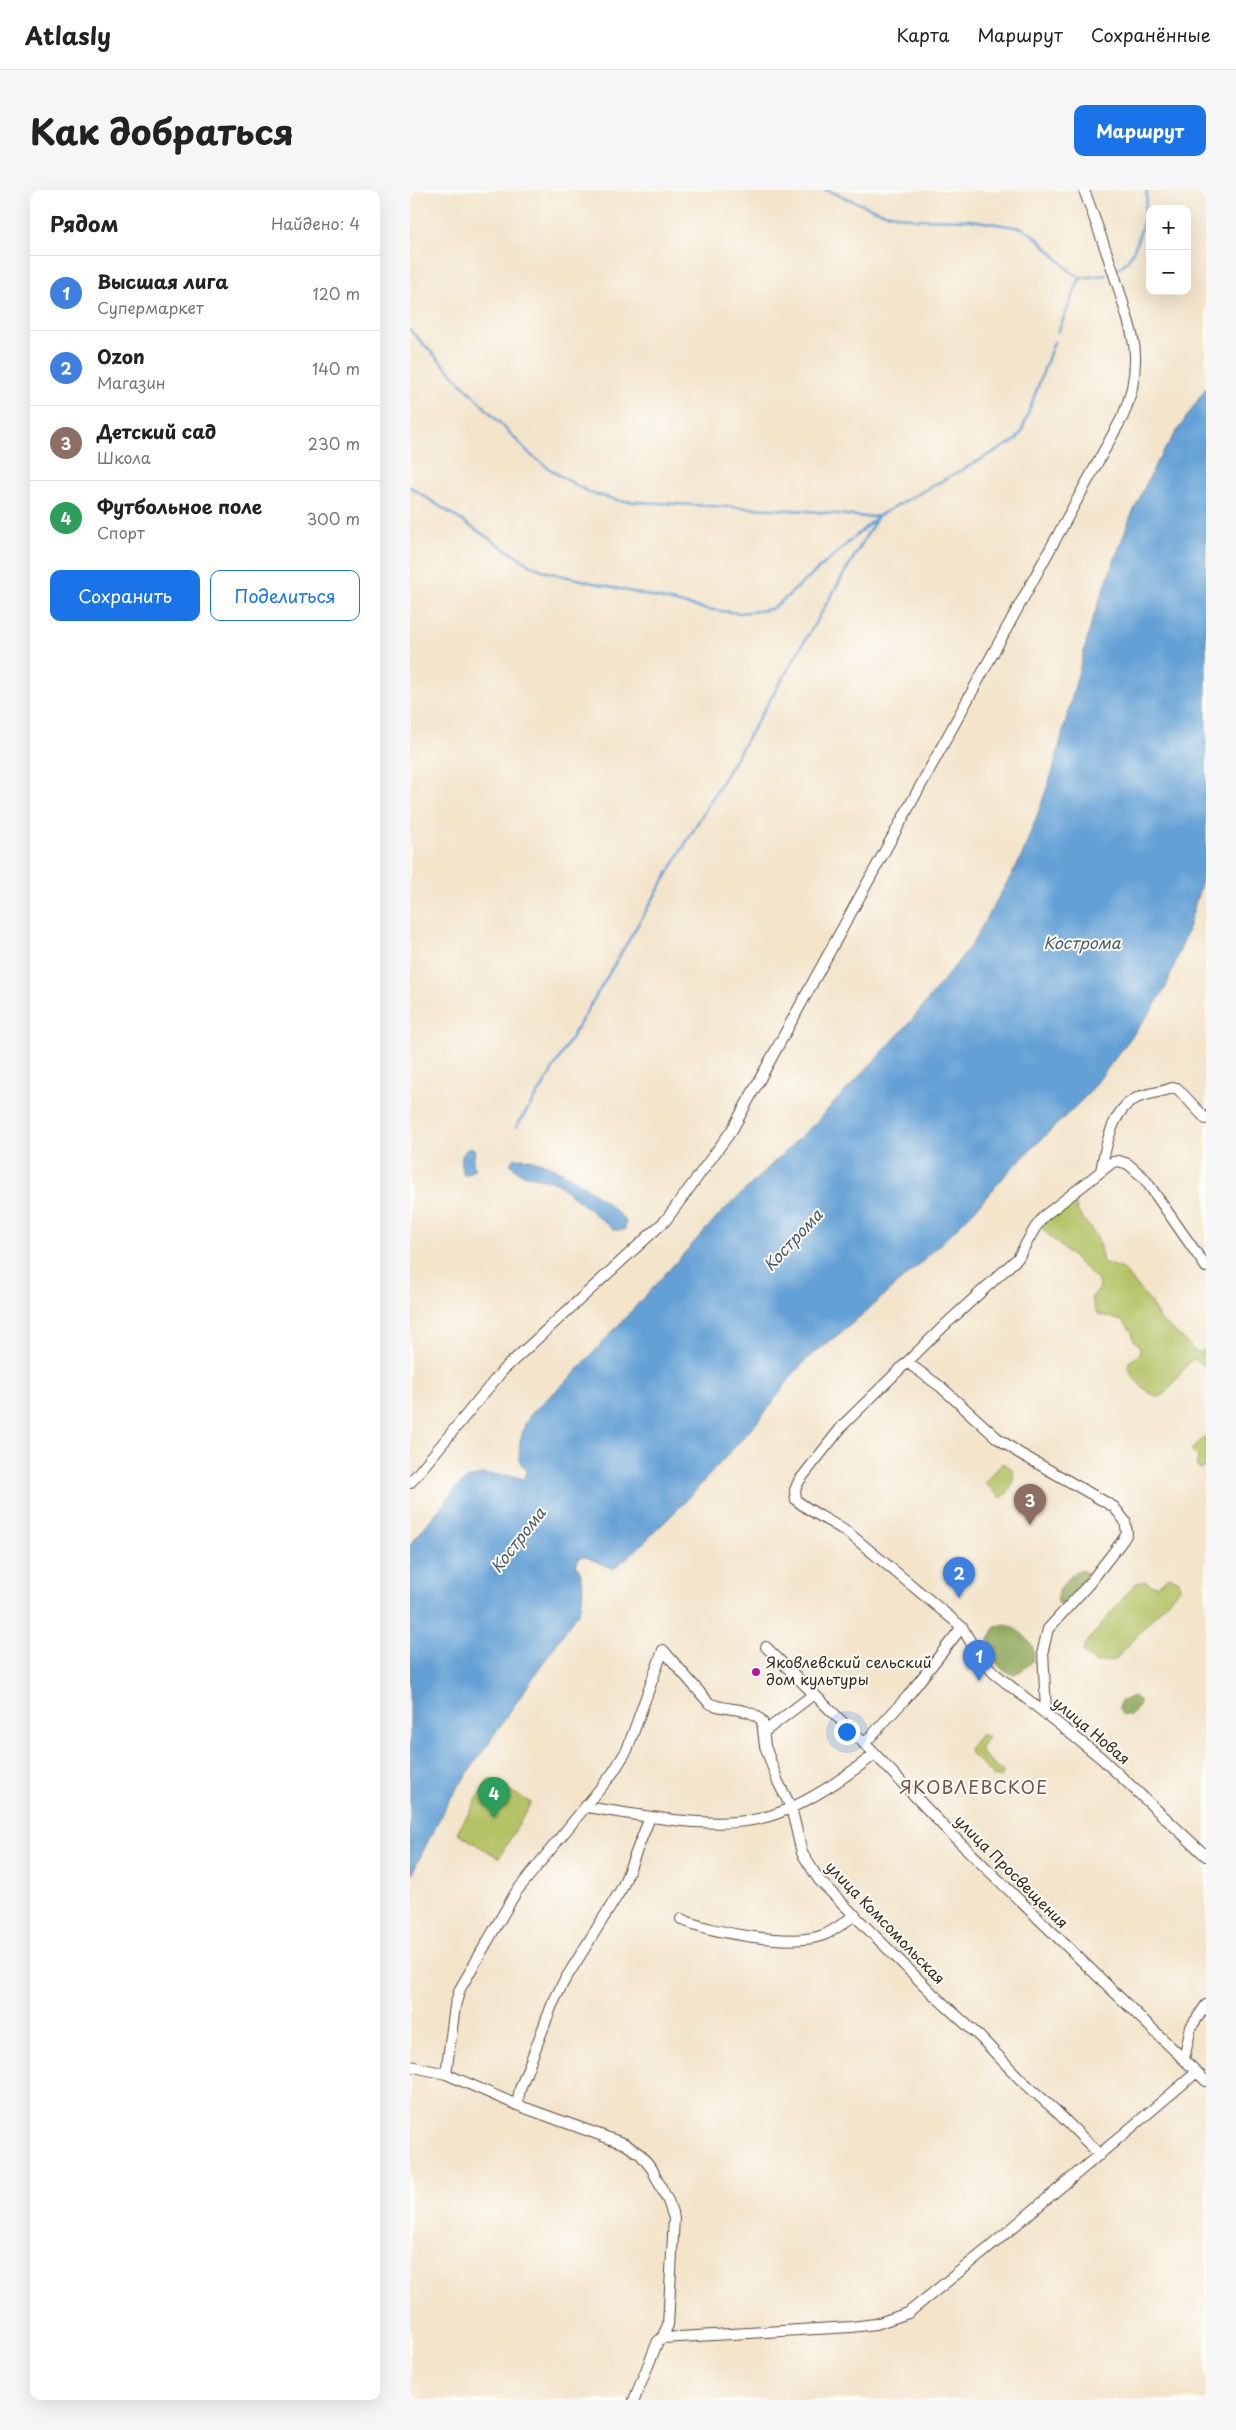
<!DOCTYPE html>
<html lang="ru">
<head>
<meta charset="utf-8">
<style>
  :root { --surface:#fff; --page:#f6f6f6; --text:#222; --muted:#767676; --line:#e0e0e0; --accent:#1a73e8 }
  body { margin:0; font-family:"Playpen Sans",sans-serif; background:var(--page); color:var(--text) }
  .controls { position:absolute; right:15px; top:15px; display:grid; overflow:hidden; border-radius:10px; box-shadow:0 5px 20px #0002 }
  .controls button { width:45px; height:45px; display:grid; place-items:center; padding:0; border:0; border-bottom:1px solid var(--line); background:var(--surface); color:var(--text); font:25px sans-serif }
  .you { position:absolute; left:436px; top:1541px; width:18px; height:18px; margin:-12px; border:4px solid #fff; border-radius:50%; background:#1a73e8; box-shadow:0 0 0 8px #1a73e833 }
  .badge { display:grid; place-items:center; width:32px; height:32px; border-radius:50%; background:var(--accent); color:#fff; font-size:16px; font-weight:700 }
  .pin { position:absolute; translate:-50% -41px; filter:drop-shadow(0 1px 2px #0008) }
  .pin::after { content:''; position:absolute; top:26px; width:18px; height:15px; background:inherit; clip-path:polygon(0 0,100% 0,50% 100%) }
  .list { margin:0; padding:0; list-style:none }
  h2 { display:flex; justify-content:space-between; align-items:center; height:65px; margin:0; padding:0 20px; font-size:21px }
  h2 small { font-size:16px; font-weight:400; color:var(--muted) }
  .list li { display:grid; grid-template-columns:32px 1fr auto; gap:15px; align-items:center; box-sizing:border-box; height:75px; padding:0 20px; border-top:1px solid var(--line) }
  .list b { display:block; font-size:19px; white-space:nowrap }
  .list p { margin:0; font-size:16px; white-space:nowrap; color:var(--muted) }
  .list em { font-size:16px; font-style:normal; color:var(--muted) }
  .actions { display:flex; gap:10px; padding:15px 20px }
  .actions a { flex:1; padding:11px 0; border:1px solid var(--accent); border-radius:10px; text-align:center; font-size:18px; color:var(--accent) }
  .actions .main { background:var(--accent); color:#fff }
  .map { position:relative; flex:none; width:796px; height:2210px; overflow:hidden; border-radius:10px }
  header { display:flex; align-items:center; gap:30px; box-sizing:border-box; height:70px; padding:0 25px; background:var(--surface); border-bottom:1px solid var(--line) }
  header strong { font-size:24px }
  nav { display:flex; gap:28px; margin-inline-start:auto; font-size:18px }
  .intro { display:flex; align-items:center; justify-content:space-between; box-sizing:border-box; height:120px; padding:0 30px }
  h1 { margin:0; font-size:35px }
  .button { padding:12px 22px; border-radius:10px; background:var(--accent); color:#fff; font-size:18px; font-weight:700 }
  main { display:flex; gap:30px; padding:0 30px }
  aside { flex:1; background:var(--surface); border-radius:10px; box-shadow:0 5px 20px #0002 }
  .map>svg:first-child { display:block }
  .green { fill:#b4c366; stroke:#787642 }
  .forest { fill:#8fa95b; stroke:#656a3c }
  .water { fill:#64a0d5; stroke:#50657a }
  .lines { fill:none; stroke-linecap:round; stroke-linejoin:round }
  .stream { stroke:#64a0d5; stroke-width:2.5 }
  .minor-casing { stroke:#574638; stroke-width:12 }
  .minor { stroke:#fff; stroke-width:10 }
  .poi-dot { fill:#b5179e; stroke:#fdfcf7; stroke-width:2 }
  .labels { text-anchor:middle; stroke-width:4; stroke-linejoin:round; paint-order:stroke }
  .poi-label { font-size:15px; fill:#3b2a1e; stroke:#fdfcf7; text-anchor:start }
  .street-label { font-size:15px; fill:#3b2a1e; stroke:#fdfcf7 }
  .water-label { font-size:16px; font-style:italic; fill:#4b5967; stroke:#fdfcf7 }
  .quarter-label { font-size:18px; letter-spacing:1px; fill:#745146; stroke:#fdfcf7 }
</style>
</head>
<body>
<header>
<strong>Atlasly</strong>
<nav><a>Карта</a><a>Маршрут</a><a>Сохранённые</a></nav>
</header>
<div class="intro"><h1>Как добраться</h1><a class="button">Маршрут</a></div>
<main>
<aside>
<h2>Рядом<small>Найдено: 4</small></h2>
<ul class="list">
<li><span class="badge" style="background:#3f7fe0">1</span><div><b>Высшая лига</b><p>Супермаркет</p></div><em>120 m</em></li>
<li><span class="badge" style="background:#3f7fe0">2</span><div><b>Ozon</b><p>Магазин</p></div><em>140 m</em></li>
<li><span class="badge" style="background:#8d6e63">3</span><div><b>Детский сад</b><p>Школа</p></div><em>230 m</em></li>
<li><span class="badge" style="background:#2e9e5b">4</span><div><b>Футбольное поле</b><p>Спорт</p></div><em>300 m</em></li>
</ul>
<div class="actions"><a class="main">Сохранить</a><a>Поделиться</a></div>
</aside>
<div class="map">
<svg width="796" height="2210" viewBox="0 0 796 2210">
  <rect width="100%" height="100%" fill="#fdfcf7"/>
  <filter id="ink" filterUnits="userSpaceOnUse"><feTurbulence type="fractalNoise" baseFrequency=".02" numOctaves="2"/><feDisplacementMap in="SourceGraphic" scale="10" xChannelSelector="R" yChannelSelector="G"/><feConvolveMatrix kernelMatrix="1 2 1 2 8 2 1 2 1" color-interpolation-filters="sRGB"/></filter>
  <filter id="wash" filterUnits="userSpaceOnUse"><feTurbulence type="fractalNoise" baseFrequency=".0096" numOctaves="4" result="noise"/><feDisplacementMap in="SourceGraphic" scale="20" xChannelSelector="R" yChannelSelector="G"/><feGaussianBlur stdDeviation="1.12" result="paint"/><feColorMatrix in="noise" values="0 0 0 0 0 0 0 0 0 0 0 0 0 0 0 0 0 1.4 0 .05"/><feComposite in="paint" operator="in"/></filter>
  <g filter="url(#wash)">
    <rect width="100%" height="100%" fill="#f3e4ca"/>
    <path class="green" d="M 662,1013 L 666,1015 L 667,1021 L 688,1048 L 693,1072 L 713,1079 L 741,1113 L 750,1130 L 776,1151 L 782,1159 L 789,1163 L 796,1159 L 796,1177 L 785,1169 L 781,1170 L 753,1206 L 748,1207 C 736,1203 724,1190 718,1179 L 719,1172 L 729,1165 L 730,1157 L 723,1149 L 722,1142 L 712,1131 L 688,1124 L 685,1120 L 681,1108 L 690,1098 L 687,1089 L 633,1040 L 633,1034 L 649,1020 Z
      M 796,1246 L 796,1277 L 791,1279 L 786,1276 L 788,1267 L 781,1260 Z
      M 591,1274 L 595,1274 L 603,1280 C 605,1290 600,1305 590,1308 L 575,1293 Z
      M 760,1386 L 769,1391 L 770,1398 L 705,1470 L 687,1473 L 677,1467 L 673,1461 L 677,1452 L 726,1393 L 735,1391 L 741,1395 L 748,1396 Z
      M 571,1544 L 578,1547 L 571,1558 L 571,1563 L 593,1582 L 591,1588 L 583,1586 L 560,1563 L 559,1559 Z
      M 79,1588 L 121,1613 L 89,1668 L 47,1643 Z"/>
    <path class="forest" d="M 671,1380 L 678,1383 L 675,1388 L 652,1414 L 647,1413 C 644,1401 660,1384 671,1380 Z
      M 595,1434 C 622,1445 639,1470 604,1484 C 586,1482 584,1465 579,1450 L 585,1437 Z
      M 723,1506 L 729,1510 L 730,1516 L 721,1525 L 713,1525 L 709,1519 L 710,1512 Z"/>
    <path class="water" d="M 796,198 L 796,677 L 777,742 L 756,797 L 741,821 L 679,903 L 600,980 L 564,1021 L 510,1074 L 437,1138 L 399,1167 L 384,1183 L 351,1228 L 274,1313 L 221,1365 L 203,1379 L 176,1367 L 169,1368 L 166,1375 C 175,1386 174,1408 169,1421 L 38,1612 L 0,1687 L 0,1355 L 46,1298 L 57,1289 L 73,1284 L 103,1286 L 114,1289 L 117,1282 L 109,1270 L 110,1251 L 116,1231 L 122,1223 L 162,1186 L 309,1025 L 404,934 L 465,870 L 502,830 L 562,754 L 611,668 L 631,615 L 643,580 L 682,431 L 720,328 L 747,271 Z
      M 61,957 L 65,960 L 63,973 L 65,979 L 55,986 C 48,977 50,961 61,957 Z
      M 112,968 C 146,972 192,1006 216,1031 L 215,1040 L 204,1040 L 147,993 L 110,983 L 100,974 L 103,969 Z"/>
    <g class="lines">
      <path class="stream" d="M 416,0 L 471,22 L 505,29 L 561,30 L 612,38 L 626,47 L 661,82 L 671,88 L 696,85
        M 707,79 C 729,68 736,22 737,0
        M 0,140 L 122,266 L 147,284 L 180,303 L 211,311 L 398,321 L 455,327 L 468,326 L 606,250 L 611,243 L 644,152
        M 648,142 L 670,88
        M 0,297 L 120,375 L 137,382 L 295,419 L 329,423 L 348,421 L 361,419 L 371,412 L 465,329
        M 106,937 L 133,896 L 468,326"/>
    </g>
  </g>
  <g filter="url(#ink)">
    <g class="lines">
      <g class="minor-casing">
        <path id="minor" d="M 691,981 C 695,959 702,920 725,909 C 736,903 750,903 762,898 L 767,898 L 796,929
          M 498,1173 L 531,1197 L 586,1247 L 609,1263 L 704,1317 L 715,1331 L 717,1343 L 713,1350 L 678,1395 L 638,1439 L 633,1460 L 636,1522
          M 0,1293 L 93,1180 L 256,1030 L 322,940 L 713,226 C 721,207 725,190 725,170 C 726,151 718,131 713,113 C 702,75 688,38 674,0
          M 552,1437 L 569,1467 L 584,1483 L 690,1567 L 796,1666
          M 356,1457 L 459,1558 L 541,1644 L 796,1891
          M 354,1542 L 404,1504
          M 454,1554 L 497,1507 L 552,1437 L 441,1345 C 423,1332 403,1324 386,1310 L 385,1300 L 389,1291 L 434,1234 L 536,1134 L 608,1068 L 625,1038 L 634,1026 L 703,972 L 709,971 L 718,974 L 734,988 L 796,1077
          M 176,1617 C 233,1625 316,1645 371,1622 C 404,1609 437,1586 465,1564
          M 271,1729 C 302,1743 385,1758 416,1744 C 426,1739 436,1731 445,1725
          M 774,1869 L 781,1837 L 796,1815
          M 0,1876 L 36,1884 L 107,1915 L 215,1954 L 231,1965 L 242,1979 L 258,2011 L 264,2028 L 258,2135 L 252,2148 L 248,2151 L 224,2210
          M 36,1884 L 45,1816 L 50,1799 L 106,1702 L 202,1584 L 217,1560 L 253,1460 L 299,1513 C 316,1522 338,1515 352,1531 L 355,1556 L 368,1592 L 381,1617 L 392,1663 L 409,1690 L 524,1805 L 571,1848 L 610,1889 L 645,1920 L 690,1965
          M 107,1915 L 110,1899 L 142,1815 L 153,1793 L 212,1698 L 240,1627
          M 252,2148 L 441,2137 L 466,2134 L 498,2123 L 575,2061 L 787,1882"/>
      </g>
      <use href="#minor" class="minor"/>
    </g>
  </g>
  <circle class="poi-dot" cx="346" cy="1482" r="5"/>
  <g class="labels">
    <g class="poi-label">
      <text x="356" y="1478">Яковлевский сельский<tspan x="356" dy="17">дом культуры</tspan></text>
    </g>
    <g class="street-label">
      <text transform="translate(681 1541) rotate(40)" y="5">улица Новая</text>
      <text transform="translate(601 1682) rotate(45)" y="5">улица Просвещения</text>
      <text transform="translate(475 1733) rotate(46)" y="5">улица Комсомольская</text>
    </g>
    <g class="water-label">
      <text x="672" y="759">Кострома</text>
      <text transform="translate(383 1050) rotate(-47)" y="6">Кострома</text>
      <text transform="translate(108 1350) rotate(-52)" y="6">Кострома</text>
    </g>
    <g class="quarter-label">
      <text x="564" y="1604">ЯКОВЛЕВСКОЕ</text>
    </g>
  </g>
</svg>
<div class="controls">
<button>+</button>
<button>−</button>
</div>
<div class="you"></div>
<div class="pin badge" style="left:569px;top:1491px;background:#3f7fe0">1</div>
<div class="pin badge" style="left:549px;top:1408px;background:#3f7fe0">2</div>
<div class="pin badge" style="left:620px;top:1335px;background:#8d6e63">3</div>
<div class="pin badge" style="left:84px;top:1628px;background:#2e9e5b">4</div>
</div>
</main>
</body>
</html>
